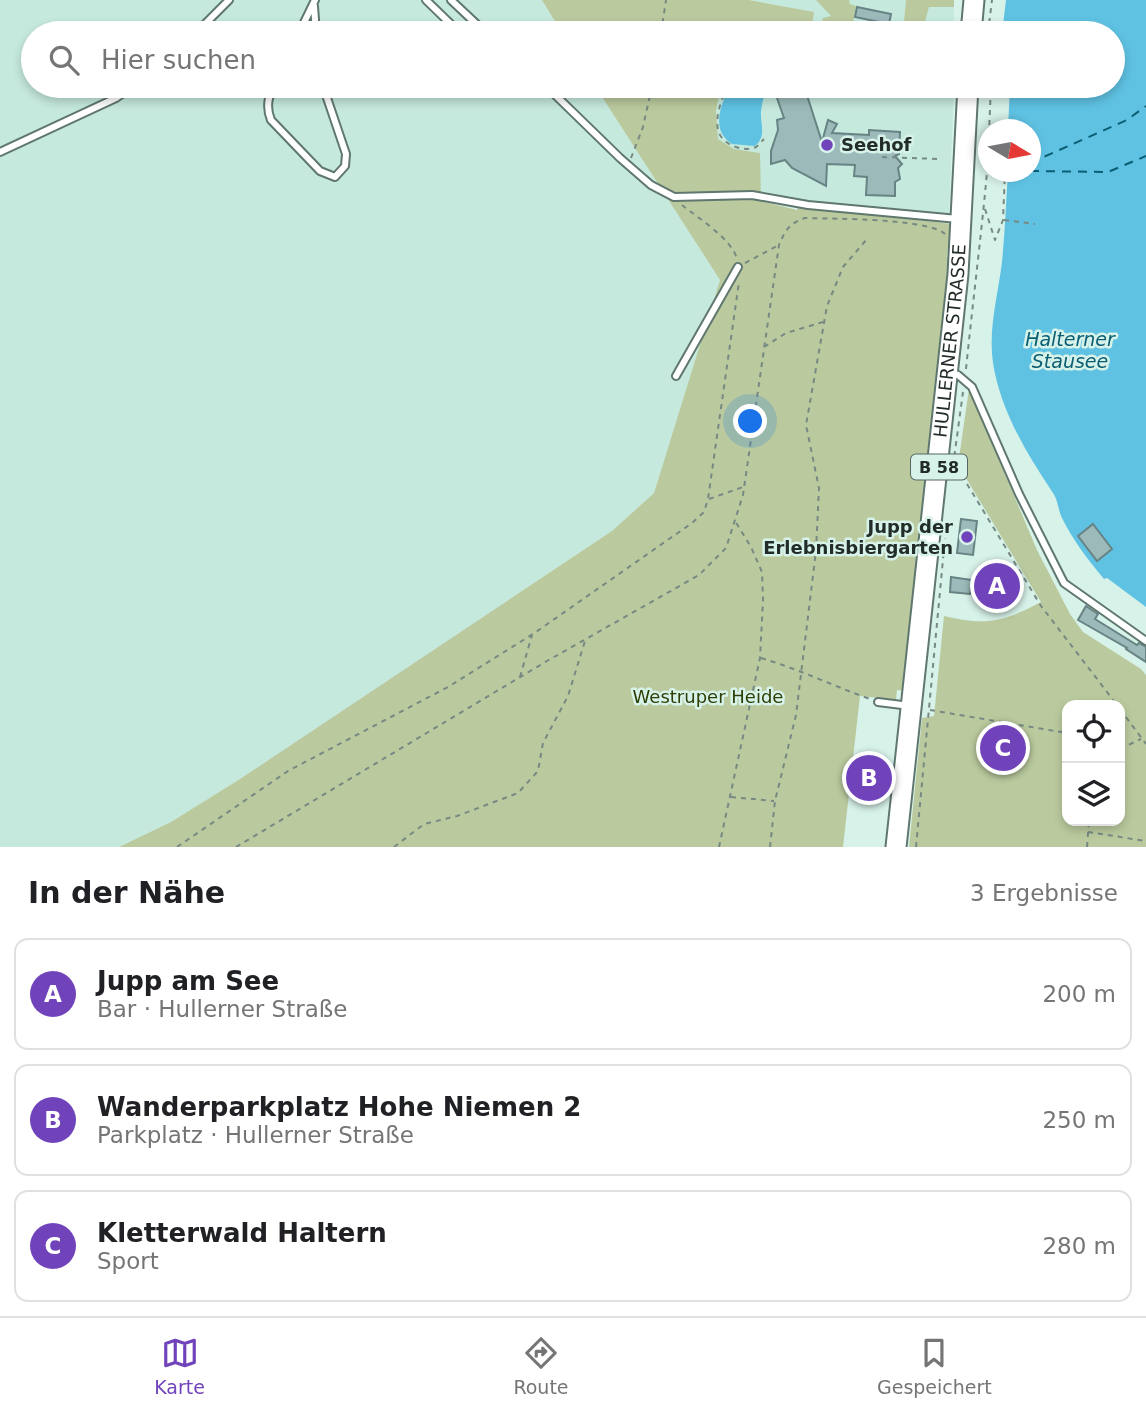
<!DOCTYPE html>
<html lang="de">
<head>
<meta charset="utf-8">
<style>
  :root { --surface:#fff; --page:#f6f6f6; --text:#202124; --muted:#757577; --line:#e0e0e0; --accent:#7043bb }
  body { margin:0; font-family:"DejaVu Sans",sans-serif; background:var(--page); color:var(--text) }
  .controls { position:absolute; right:21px; bottom:21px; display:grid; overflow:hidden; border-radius:14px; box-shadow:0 4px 10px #0003 }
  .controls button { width:63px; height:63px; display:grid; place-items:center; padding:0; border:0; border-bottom:2px solid var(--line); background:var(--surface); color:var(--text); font:35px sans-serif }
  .compass { position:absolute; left:978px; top:119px; width:63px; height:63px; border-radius:50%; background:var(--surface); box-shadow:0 4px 10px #0003; rotate:100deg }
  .you { position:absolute; left:751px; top:422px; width:24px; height:24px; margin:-18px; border:5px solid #fff; border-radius:50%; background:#1a73e8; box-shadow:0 0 0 10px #1a73e833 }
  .badge { display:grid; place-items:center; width:46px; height:46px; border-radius:50%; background:var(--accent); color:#fff; font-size:23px; font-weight:700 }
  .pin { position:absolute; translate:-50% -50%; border:4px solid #fff; box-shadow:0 2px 7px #0006 }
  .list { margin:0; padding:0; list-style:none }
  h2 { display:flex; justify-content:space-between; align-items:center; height:91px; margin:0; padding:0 28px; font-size:30px }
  h2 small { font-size:23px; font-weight:400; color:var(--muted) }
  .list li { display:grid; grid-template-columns:46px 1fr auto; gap:21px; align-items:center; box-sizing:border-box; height:112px; margin:0 14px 14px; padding:0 14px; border:2px solid var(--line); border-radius:14px }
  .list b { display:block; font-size:26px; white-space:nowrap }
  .list p { margin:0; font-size:23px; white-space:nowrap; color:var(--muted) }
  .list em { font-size:23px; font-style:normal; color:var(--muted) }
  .icon { flex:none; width:38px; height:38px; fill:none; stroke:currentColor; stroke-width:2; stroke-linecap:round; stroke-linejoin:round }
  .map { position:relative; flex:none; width:1146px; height:847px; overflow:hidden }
  .search { position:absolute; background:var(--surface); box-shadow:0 4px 10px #0003; left:21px; right:21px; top:21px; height:77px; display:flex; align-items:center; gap:18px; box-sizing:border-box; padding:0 24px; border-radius:38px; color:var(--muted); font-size:26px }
  .sheet { height:469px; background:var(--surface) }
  nav { display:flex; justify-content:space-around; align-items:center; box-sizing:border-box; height:98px; border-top:2px solid var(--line); background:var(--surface); font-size:19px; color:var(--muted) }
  nav a { display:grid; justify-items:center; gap:4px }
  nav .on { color:var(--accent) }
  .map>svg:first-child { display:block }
  .built { fill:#c5e9dd }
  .green { fill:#baca9e; fill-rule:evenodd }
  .water { fill:#5fc2e3 }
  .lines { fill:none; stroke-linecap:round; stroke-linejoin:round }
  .ferry { stroke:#0a5e74; stroke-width:2; stroke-dasharray:9 7; stroke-linecap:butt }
  .building { fill:#9dbaba; stroke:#678383; stroke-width:2 }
  .service-casing { stroke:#5f776f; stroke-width:10 }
  .primary-casing { stroke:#5f776f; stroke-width:23 }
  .path { stroke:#778983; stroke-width:2; stroke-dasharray:5 5; stroke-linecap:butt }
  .service { stroke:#fff; stroke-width:6 }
  .primary { stroke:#fff; stroke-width:19 }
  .poi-dot { fill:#7043bb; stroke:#d7f2e9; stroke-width:2.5 }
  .labels { text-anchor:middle; stroke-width:5; stroke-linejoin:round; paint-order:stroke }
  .shield { fill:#d7f2e9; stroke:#586763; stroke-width:2 }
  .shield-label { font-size:16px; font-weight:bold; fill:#222c29 }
  .poi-label { font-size:18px; font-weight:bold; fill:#222c29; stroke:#d7f2e9; text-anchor:start }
  .street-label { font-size:18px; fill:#222c29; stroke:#d7f2e9 }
  .park-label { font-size:18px; fill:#2f3e06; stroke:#d7f2e9 }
  .water-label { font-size:19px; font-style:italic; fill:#0a5e74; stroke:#d7f2e9 }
</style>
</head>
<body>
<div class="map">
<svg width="1146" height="847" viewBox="0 0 1146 847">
  <rect width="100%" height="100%" fill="#d7f2e9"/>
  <path class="built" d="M 0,0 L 542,0 L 562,33 L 33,33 L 33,86 L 595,86 L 720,280 L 654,493 L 612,531 L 240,779 L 171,822 L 119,847 L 0,847 Z
    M 749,0 L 906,0 L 903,31 L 912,33 L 770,33 L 774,21 L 814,12 Z
    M 928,7 L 954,7 L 954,33 L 922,33 Z
    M 721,86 L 954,86 L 949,215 L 792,199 L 760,191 L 760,153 L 734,149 L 718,139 L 716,111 Z"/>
  <path class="green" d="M 542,0 L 749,0 L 814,12 L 812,26 L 774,21 L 770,33 L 562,33 Z
    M 816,0 L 849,0 L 850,4 L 856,6 L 853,23 L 890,29 L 890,33 L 839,33 L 821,29 L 823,18 L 831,16 Z
    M 906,0 L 954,0 L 954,7 L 929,7 L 922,33 L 903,32 Z
    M 595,86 L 721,86 L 716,111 L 718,139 L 734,149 L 760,153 L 761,201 L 797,210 L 799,204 L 951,224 L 947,256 L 950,260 L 906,691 L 897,690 L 896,700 L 860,696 L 843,847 L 119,847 L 171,822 L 240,779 L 612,531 L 654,493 L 720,280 Z
    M 969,389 L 1037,550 L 1070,614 L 1083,632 L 1141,669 L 1146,675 L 1146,847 L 909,847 L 922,718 L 934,716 L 944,616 C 987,626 1003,622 1041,602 L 958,465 ZM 1120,705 L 1120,821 L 1067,821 L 1067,705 Z"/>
  <path class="water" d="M 1006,0 L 1146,0 L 1146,607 L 1107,578 L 1104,579 C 1088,560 1073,540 1062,518 C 1058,510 1058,500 1053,493 C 1026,452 1001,412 993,363 C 988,329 998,295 1002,262 C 1005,232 1006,202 1008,172 L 1030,172 L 1030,130 L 1008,129 L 1010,86 L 1113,86 L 1113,33 L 1002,33 Z
    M 730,86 L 765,86 C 765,95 762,102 761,111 C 760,124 767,136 755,146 L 732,144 C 710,130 721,104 730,86 Z"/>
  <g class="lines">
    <path class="ferry" d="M 1030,163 L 1127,120 L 1146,106
      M 1030,171 L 1108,172 L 1146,156"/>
  </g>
  <path class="building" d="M 857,7 L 891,14 L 889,24 L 855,17 Z
    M 780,86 L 804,86 L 822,142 L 828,120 L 837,124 L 832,133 L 869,135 L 869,130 L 900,132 L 899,154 L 895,156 L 902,164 L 898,168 L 900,179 L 895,182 L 895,196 L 866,195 L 867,177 L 854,176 L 855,165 L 827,164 L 826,186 L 792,168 L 785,160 L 771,164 L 771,151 L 778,130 L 777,120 L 784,118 L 777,98 Z
    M 961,519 L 977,521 L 973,555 L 957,553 Z
    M 1093,524 L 1112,549 L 1097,561 L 1078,536 Z
    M 951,577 L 972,580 L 970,594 L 950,592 Z
    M 1086,606 L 1098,614 L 1095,619 L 1137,645 L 1139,643 L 1146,647 L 1146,662 L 1126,649 L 1127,648 L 1078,620 Z"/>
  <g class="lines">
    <g class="service-casing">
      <path id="service" d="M 426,0 L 460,33
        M 451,0 L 486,33
        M 314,6 L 316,33
        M 196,33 L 229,0
        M 299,33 L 315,0
        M 273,86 C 268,98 266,108 271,120 L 320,171 L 335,177 L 345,166 L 346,154 L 323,86
        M 546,86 L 620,158 L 651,185 L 674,197 L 752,195 L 808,205 L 958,219
        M 0,152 L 116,98 L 133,86
        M 951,373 L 958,375 L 972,387 L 1019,494 L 1064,583 L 1146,641
        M 676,376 L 738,267
        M 878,702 L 910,706"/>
    </g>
    <g class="primary-casing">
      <g id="primary">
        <path d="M 971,33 L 974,0"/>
        <path id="s1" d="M 896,847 L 958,274 L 968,86"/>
      </g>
    </g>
    <path class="path" d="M 661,33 L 666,0
      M 988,33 L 992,0
      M 728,86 C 722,98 715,115 718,130 C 721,144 743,153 756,147 C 759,145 761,142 764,139
      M 988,155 L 991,86
      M 882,157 L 939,159
      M 631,158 L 643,127 L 652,86
      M 682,205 C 698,218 732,239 737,259
      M 985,209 L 995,240 L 1003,220 L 1005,172
      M 1004,220 L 1035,224
      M 745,263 L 777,246
      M 764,347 L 786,333 L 823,322
      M 966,369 C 973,300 982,230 988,161
      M 953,466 L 963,392
      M 953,470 L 964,479 L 1041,606 L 1117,705
      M 709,499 L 743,487
      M 761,658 C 799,669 833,686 870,699
      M 520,677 L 532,635
      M 1120,709 L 1146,744
      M 930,710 L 1067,733
      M 1120,745 L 1124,747 L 1141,739
      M 731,797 L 774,801
      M 1088,832 L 1146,841
      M 177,847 L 288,771 L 448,687 L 533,634 L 692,523 L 704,512 L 708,499 L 739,282
      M 236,847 L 547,661 L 699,575 L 726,548 L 743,495 L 779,245 C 785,231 789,223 805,218 C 833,219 927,218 945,234
      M 394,847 L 424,824 L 457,816 L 518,793 L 538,771 L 543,743 L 568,696 L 585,641
      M 719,847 L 760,658 L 763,600 L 762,572 L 751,547 L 735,521
      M 770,847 L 775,801 L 796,715 L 816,551 L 819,488 L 806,425 L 827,306 L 843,267 L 867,239
      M 916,847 L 945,538
      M 1087,847 L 1089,821"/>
    <use href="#service" class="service"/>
    <use href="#primary" class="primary"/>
  </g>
  <g class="poi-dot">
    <circle cx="827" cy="145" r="7"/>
    <circle cx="967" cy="537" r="7"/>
  </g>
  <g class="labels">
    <rect class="shield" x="911" y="454.5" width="56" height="25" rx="5"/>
    <g class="shield-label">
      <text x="939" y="473">B 58</text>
    </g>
    <g class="poi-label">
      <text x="841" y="151">Seehof</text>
      <text x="953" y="533" text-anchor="end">Jupp der<tspan x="953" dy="21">Erlebnisbiergarten</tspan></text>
    </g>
    <g class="street-label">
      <text dy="6" stroke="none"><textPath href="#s1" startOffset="509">HULLERNER STRASSE</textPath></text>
    </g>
    <g class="park-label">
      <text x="708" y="703">Westruper Heide</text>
    </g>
    <g class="water-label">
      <text x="1070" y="346">Halterner<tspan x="1070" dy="22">Stausee</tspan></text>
    </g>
  </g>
</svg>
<div class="controls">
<button><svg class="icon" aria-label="locate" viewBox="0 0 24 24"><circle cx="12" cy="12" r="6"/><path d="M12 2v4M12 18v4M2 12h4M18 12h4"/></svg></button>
<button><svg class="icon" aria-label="layers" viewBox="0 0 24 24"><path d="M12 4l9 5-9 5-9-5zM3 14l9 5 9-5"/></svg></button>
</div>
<svg class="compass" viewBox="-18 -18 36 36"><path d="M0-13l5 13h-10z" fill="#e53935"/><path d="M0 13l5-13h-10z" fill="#757577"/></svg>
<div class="you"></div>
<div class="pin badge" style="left:997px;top:586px">A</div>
<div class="pin badge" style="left:869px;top:778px">B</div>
<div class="pin badge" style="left:1003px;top:748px">C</div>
<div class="search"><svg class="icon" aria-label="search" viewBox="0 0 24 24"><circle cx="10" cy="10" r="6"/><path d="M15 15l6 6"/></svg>Hier suchen</div>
</div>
<section class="sheet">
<h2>In der Nähe<small>3 Ergebnisse</small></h2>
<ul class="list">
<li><span class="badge">A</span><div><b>Jupp am See</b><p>Bar · Hullerner Straße</p></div><em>200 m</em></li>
<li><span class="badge">B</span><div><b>Wanderparkplatz Hohe Niemen 2</b><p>Parkplatz · Hullerner Straße</p></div><em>250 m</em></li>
<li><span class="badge">C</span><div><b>Kletterwald Haltern</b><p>Sport</p></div><em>280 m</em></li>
</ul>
</section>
<nav>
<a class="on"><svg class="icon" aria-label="map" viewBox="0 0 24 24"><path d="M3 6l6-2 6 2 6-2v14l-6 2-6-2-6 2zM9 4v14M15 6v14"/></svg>Karte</a>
<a><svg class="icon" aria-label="directions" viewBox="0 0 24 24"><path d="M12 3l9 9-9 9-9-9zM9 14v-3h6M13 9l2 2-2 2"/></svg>Route</a>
<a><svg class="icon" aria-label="saved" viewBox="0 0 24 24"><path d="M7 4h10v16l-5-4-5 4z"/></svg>Gespeichert</a>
</nav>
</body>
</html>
